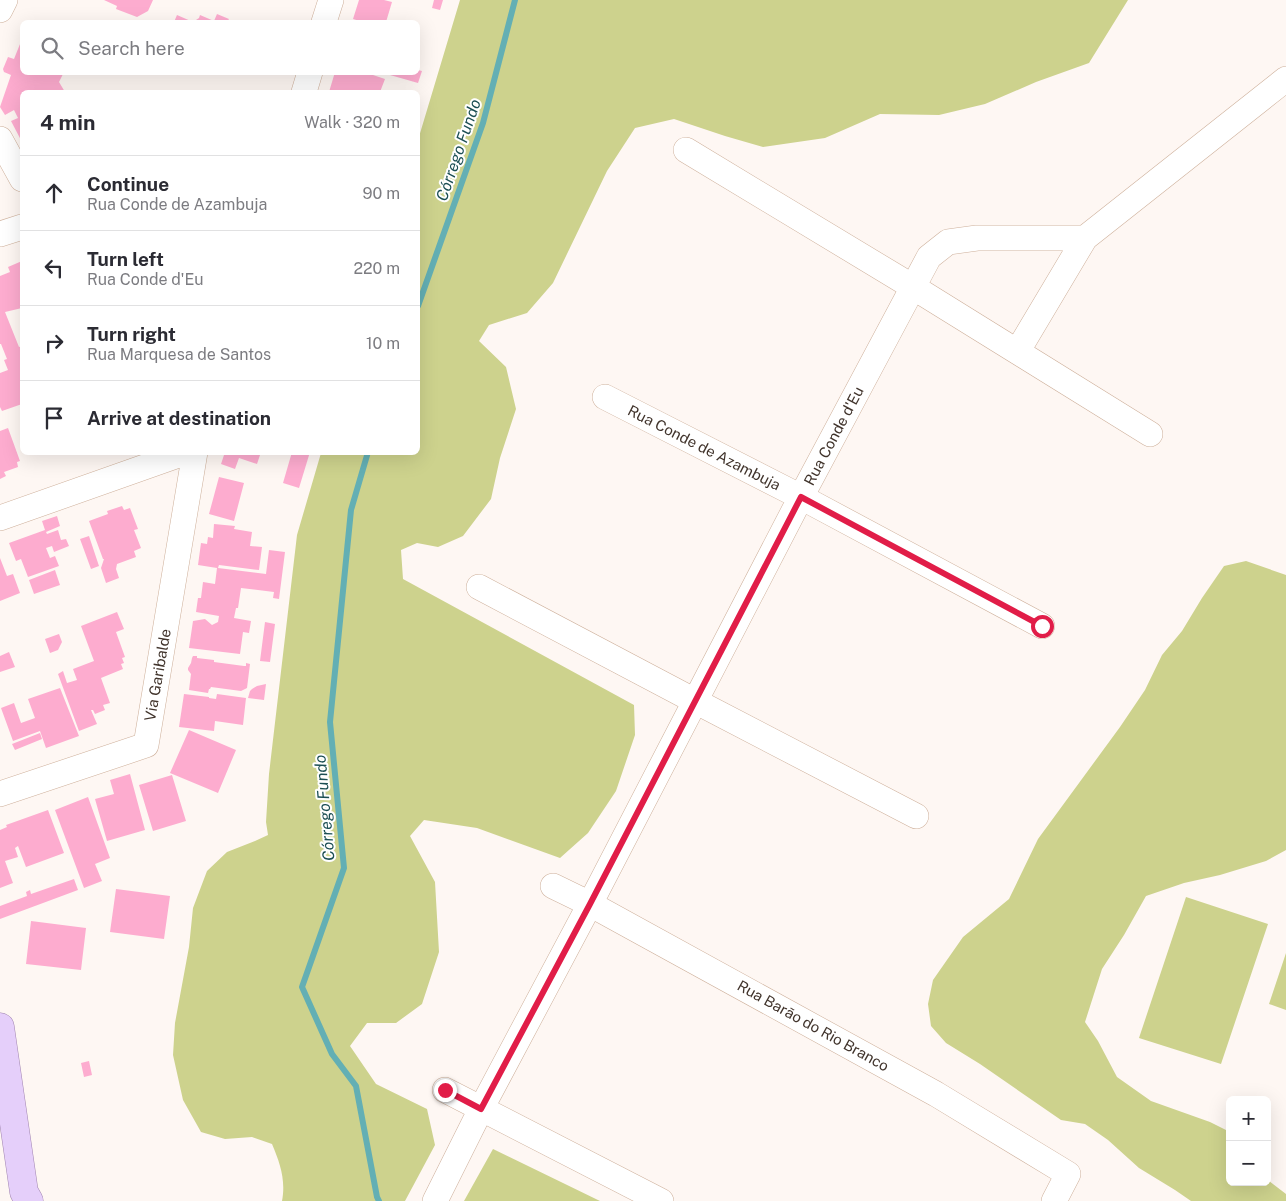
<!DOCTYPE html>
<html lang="en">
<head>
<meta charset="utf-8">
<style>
  :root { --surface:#fff; --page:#f7f7f7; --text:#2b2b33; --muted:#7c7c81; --line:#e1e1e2 }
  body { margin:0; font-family:"Public Sans",sans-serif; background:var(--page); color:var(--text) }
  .controls { position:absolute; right:15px; bottom:15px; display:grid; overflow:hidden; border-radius:8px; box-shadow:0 5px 20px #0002 }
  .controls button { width:45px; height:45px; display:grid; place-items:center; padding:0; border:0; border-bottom:1px solid var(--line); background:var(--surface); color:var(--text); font:25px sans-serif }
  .stop { position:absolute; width:15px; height:15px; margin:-11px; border:4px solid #e11d48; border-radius:50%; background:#fff }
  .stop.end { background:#e11d48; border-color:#fff; box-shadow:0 1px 5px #0008 }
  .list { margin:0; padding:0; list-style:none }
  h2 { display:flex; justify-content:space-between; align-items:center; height:65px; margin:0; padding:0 20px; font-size:21px }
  h2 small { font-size:16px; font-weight:400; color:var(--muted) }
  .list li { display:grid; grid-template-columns:32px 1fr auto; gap:15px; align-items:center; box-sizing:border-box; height:75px; padding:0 20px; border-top:1px solid var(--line) }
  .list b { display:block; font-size:19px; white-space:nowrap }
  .list p { margin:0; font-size:16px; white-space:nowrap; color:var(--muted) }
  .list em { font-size:16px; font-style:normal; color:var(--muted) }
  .icon { flex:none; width:28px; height:28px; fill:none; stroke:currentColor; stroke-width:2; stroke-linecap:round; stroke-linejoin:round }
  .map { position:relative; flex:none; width:1286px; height:1201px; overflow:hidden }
  .search { position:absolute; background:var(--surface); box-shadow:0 5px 20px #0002; left:20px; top:20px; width:400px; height:55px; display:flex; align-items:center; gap:12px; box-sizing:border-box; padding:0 18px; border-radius:8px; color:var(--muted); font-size:19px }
  .panel { position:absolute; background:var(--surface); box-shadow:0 5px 20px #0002; left:20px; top:90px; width:400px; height:365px; border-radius:8px }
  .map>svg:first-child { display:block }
  .green { fill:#cdd28d }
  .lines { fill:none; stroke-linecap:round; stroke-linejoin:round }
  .stream { stroke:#63afb4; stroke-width:6 }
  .building { fill:#fdaccf }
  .minor-casing { stroke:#ceb09b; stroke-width:26 }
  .major-casing { stroke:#a084af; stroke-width:29 }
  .minor { stroke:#fff; stroke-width:25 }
  .major { stroke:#e5cffa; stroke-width:28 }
  .route { stroke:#e11d48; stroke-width:6 }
  .labels { text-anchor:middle; stroke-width:4; stroke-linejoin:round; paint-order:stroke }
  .street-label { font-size:15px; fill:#41342c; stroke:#fff }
  .water-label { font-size:16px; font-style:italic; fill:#1b4e53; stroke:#fff }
</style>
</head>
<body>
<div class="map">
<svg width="1286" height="1201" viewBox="0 0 1286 1201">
  <rect width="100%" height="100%" fill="#fef7f3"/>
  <path class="green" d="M 460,0 L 1128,0 L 1089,63 L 1036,82 L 985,104 L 939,115 L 880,114 L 825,138 L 763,147 L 725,136 L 674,119 L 635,128 L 607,171 L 553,283 L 527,313 L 489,325 L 479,341 L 506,367 L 516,409 L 500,458 L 491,499 L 463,536 L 438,547 L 417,543 L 401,550 L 403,579 L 634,705 L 635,735 L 616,791 L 588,833 L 560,858 L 477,828 L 424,820 L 410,836 L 435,882 L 439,952 L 422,1004 L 396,1023 L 367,1023 L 350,1046 L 376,1084 L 427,1109 L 435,1145 L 405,1201 L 282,1201 C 286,1180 280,1163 272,1144 L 252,1137 L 225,1139 L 201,1132 L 183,1100 L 173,1055 L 175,1023 L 189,947 L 193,908 L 207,871 L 227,852 L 255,841 L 268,835 L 266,822 L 269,774 L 297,535 L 321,453 L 418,452 L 418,140 Z
    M 1246,561 L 1286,575 L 1286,850 L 1266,861 L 1220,875 L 1184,883 L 1146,896 L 1124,935 L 1102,969 L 1085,1022 L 1098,1041 L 1117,1077 L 1151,1101 L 1210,1122 L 1230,1132 L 1230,1182 L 1267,1182 L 1267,1176 L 1269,1181 L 1286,1194 L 1286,1201 L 1191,1201 L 1175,1190 L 1139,1168 L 1108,1140 L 1085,1124 L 1061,1120 L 980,1064 L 946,1043 L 931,1026 L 928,1004 L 933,980 L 963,937 L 1009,899 L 1038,839 L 1120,727 L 1145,690 L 1162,655 L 1182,631 L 1202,598 L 1224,566 Z
    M 1186,897 L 1268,924 L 1221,1064 L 1139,1038 Z
    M 1286,953 L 1286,1010 L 1269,1004 Z
    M 493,1149 L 600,1201 L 464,1201 Z"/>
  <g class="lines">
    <path class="stream" d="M 418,306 L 483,123 L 515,0
      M 368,452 L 351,510 L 330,722 L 344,868 L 302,987 L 332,1054 L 356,1086 L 377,1197 L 379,1201"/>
  </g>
  <path class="building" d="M 104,0 L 153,0 L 148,11 L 137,17 L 116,9 L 117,6 Z
    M 359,0 L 384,0 L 392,2 L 386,22 L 363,22 L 353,19 Z
    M 434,0 L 443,0 L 440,10 L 432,8 Z
    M 217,14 L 229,19 L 227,22 L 174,22 L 177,15 L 193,22 L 199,18 L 200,15 L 214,21 Z
    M 22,39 L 22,72 L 64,72 L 59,82 L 65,92 L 22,92 L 22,142 L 11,121 L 18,118 L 14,110 L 5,115 L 0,107 L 11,75 L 4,72 L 3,69 L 8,57 L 14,59 Z
    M 418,70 L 422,71 L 418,83 L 383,73 L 418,72 Z
    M 335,72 L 364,72 L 385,79 L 380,92 L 329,92 Z
    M 22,261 L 22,308 L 5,312 L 19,347 L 22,346 L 22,404 L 2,411 L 0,407 L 0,373 L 8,370 L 4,360 L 7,359 L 1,344 L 0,344 L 0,276 L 10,272 L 8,267 Z
    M 8,428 L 20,461 L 17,462 L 18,467 L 4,472 L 6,476 L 0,479 L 0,431 Z
    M 225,452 L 261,452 L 257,464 L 239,458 L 235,469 L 221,464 Z
    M 292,452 L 310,452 L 299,488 L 283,483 Z
    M 219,477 L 244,483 L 234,521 L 209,514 Z
    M 122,506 L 124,510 L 130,508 L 138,529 L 134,530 L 141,548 L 134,551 L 136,557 L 117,564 L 116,569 L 119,578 L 106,583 L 101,568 L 104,559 L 103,559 L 89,521 L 108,514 L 107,511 Z
    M 57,516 L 60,526 L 46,532 L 47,534 L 58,530 L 61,540 L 66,539 L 69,546 L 54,552 L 52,546 L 46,548 L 50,558 L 55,556 L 59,566 L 28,577 L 21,559 L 16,561 L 9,543 L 45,530 L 42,521 Z
    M 214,524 L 235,526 L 234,529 L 252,532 L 250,546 L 262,547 L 259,570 L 219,565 L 218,568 L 266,574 L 269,550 L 285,552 L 279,599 L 273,598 L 274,592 L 241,588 L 238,608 L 236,608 L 234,618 L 251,621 L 249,633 L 243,632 L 240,654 L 189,648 L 193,621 L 205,619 L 212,625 L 218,622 L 219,616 L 196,612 L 198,598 L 201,598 L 203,582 L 215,584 L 217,568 L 198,565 L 201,543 L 207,544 L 208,537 L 213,538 Z
    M 89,536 L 99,566 L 91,569 L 80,539 Z
    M 0,558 L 7,576 L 13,574 L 20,593 L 0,601 Z
    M 55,570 L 60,585 L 34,594 L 29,580 Z
    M 117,612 L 124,629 L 116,632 L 125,657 L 122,658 L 124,663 L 121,664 L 123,669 L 101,678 L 110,703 L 103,705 L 105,710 L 95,714 L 93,710 L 91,710 L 97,724 L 79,731 L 58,674 L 63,671 L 67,683 L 77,680 L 73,669 L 94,661 L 81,626 Z
    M 265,622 L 275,624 L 270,662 L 260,661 Z
    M 59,634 L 62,642 L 58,650 L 50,653 L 45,639 Z
    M 9,652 L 15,667 L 0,672 L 0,656 Z
    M 193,656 L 197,656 L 197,658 L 214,660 L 214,662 L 244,666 L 246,666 L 246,663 L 250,664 L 247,688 L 241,691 L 211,687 L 210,689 L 209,689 L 208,693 L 189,690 L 191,674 L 188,670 L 188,668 L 191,663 L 192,658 Z
    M 266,684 L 264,700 L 248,698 L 250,691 L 252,689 L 257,686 Z
    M 60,688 L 79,736 L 46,748 L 40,731 L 13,741 L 1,708 L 14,703 L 21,723 L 35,718 L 28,699 Z
    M 184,694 L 209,697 L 209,698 L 216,699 L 217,694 L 246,698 L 243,725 L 215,721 L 214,731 L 179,727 Z
    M 189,730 L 236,750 L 218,793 L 170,773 Z
    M 40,733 L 42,739 L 15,750 L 12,744 Z
    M 130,774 L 145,830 L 107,841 L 95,799 L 114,794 L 110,780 Z
    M 172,775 L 186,821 L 153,831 L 139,785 Z
    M 88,797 L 110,858 L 95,864 L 102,881 L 84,888 L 55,810 Z
    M 48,810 L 64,853 L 26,867 L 18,846 L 15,848 L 18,857 L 5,861 L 13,883 L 0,888 L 0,830 L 7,827 L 6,825 Z
    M 74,879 L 78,890 L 0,919 L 0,906 L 27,896 L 26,892 L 30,890 L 31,894 Z
    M 116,889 L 170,896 L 164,939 L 110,932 Z
    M 31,921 L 86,928 L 81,970 L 26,964 Z
    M 89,1061 L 92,1075 L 84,1077 L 81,1063 Z"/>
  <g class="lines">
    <g class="minor-casing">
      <path id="minor" d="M 0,10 L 5,0
        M 324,22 L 331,0
        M 304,92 L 310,72
        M 0,139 L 22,179
        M 686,150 L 913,287 L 1150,434
        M 0,234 L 22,227
        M 1023,342 L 1085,238 L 1286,79
        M 605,397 L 801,497 L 1042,626
        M 0,518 L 187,452
        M 479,587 L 695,701 L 916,816
        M 0,794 L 146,745 L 195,452
        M 553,886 L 590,904 L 936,1094 L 1068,1174 L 1054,1201
        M 445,1090 L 661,1201
        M 435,1201 L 481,1109 L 590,904 L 801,497 L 929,257 L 948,242 L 977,238 L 1085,238"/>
    </g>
    <g class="major-casing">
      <path id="major" d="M 0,1027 L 24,1192 L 29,1201"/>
    </g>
    <use href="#minor" class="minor"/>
    <use href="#major" class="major"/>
  </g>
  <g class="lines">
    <path class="route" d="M 445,1090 L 481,1109 L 590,904 L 801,497 L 1042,626"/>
  </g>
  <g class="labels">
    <g class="street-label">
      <text transform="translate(834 436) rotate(-62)" y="5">Rua Conde d'Eu</text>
      <text transform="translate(704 448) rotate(27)" y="5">Rua Conde de Azambuja</text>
      <text transform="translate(158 675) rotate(-80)" y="5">Via Garibalde</text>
      <text transform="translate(813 1026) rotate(29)" y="5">Rua Barão do Rio Branco</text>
    </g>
    <g class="water-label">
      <text transform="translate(458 150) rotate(-71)" y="6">Córrego Fundo</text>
      <text transform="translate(324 808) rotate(-95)" y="6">Córrego Fundo</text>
    </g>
  </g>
</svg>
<div class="controls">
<button>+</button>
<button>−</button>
</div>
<div class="stop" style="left:1042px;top:626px"></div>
<div class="stop end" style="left:445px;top:1090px"></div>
<div class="search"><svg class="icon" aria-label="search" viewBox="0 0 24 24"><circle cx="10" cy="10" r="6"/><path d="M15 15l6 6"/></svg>Search here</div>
<section class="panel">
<h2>4 min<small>Walk · 320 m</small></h2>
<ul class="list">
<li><svg class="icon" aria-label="ahead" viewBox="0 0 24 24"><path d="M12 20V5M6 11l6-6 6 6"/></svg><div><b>Continue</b><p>Rua Conde de Azambuja</p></div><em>90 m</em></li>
<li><svg class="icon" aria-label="left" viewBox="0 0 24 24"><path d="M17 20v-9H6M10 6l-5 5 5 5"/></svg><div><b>Turn left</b><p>Rua Conde d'Eu</p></div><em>220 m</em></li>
<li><svg class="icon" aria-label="right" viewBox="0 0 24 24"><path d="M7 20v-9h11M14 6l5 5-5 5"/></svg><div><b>Turn right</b><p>Rua Marquesa de Santos</p></div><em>10 m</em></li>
<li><svg class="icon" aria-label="arrive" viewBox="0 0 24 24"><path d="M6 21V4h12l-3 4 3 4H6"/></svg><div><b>Arrive at destination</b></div></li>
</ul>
</section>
</div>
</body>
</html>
